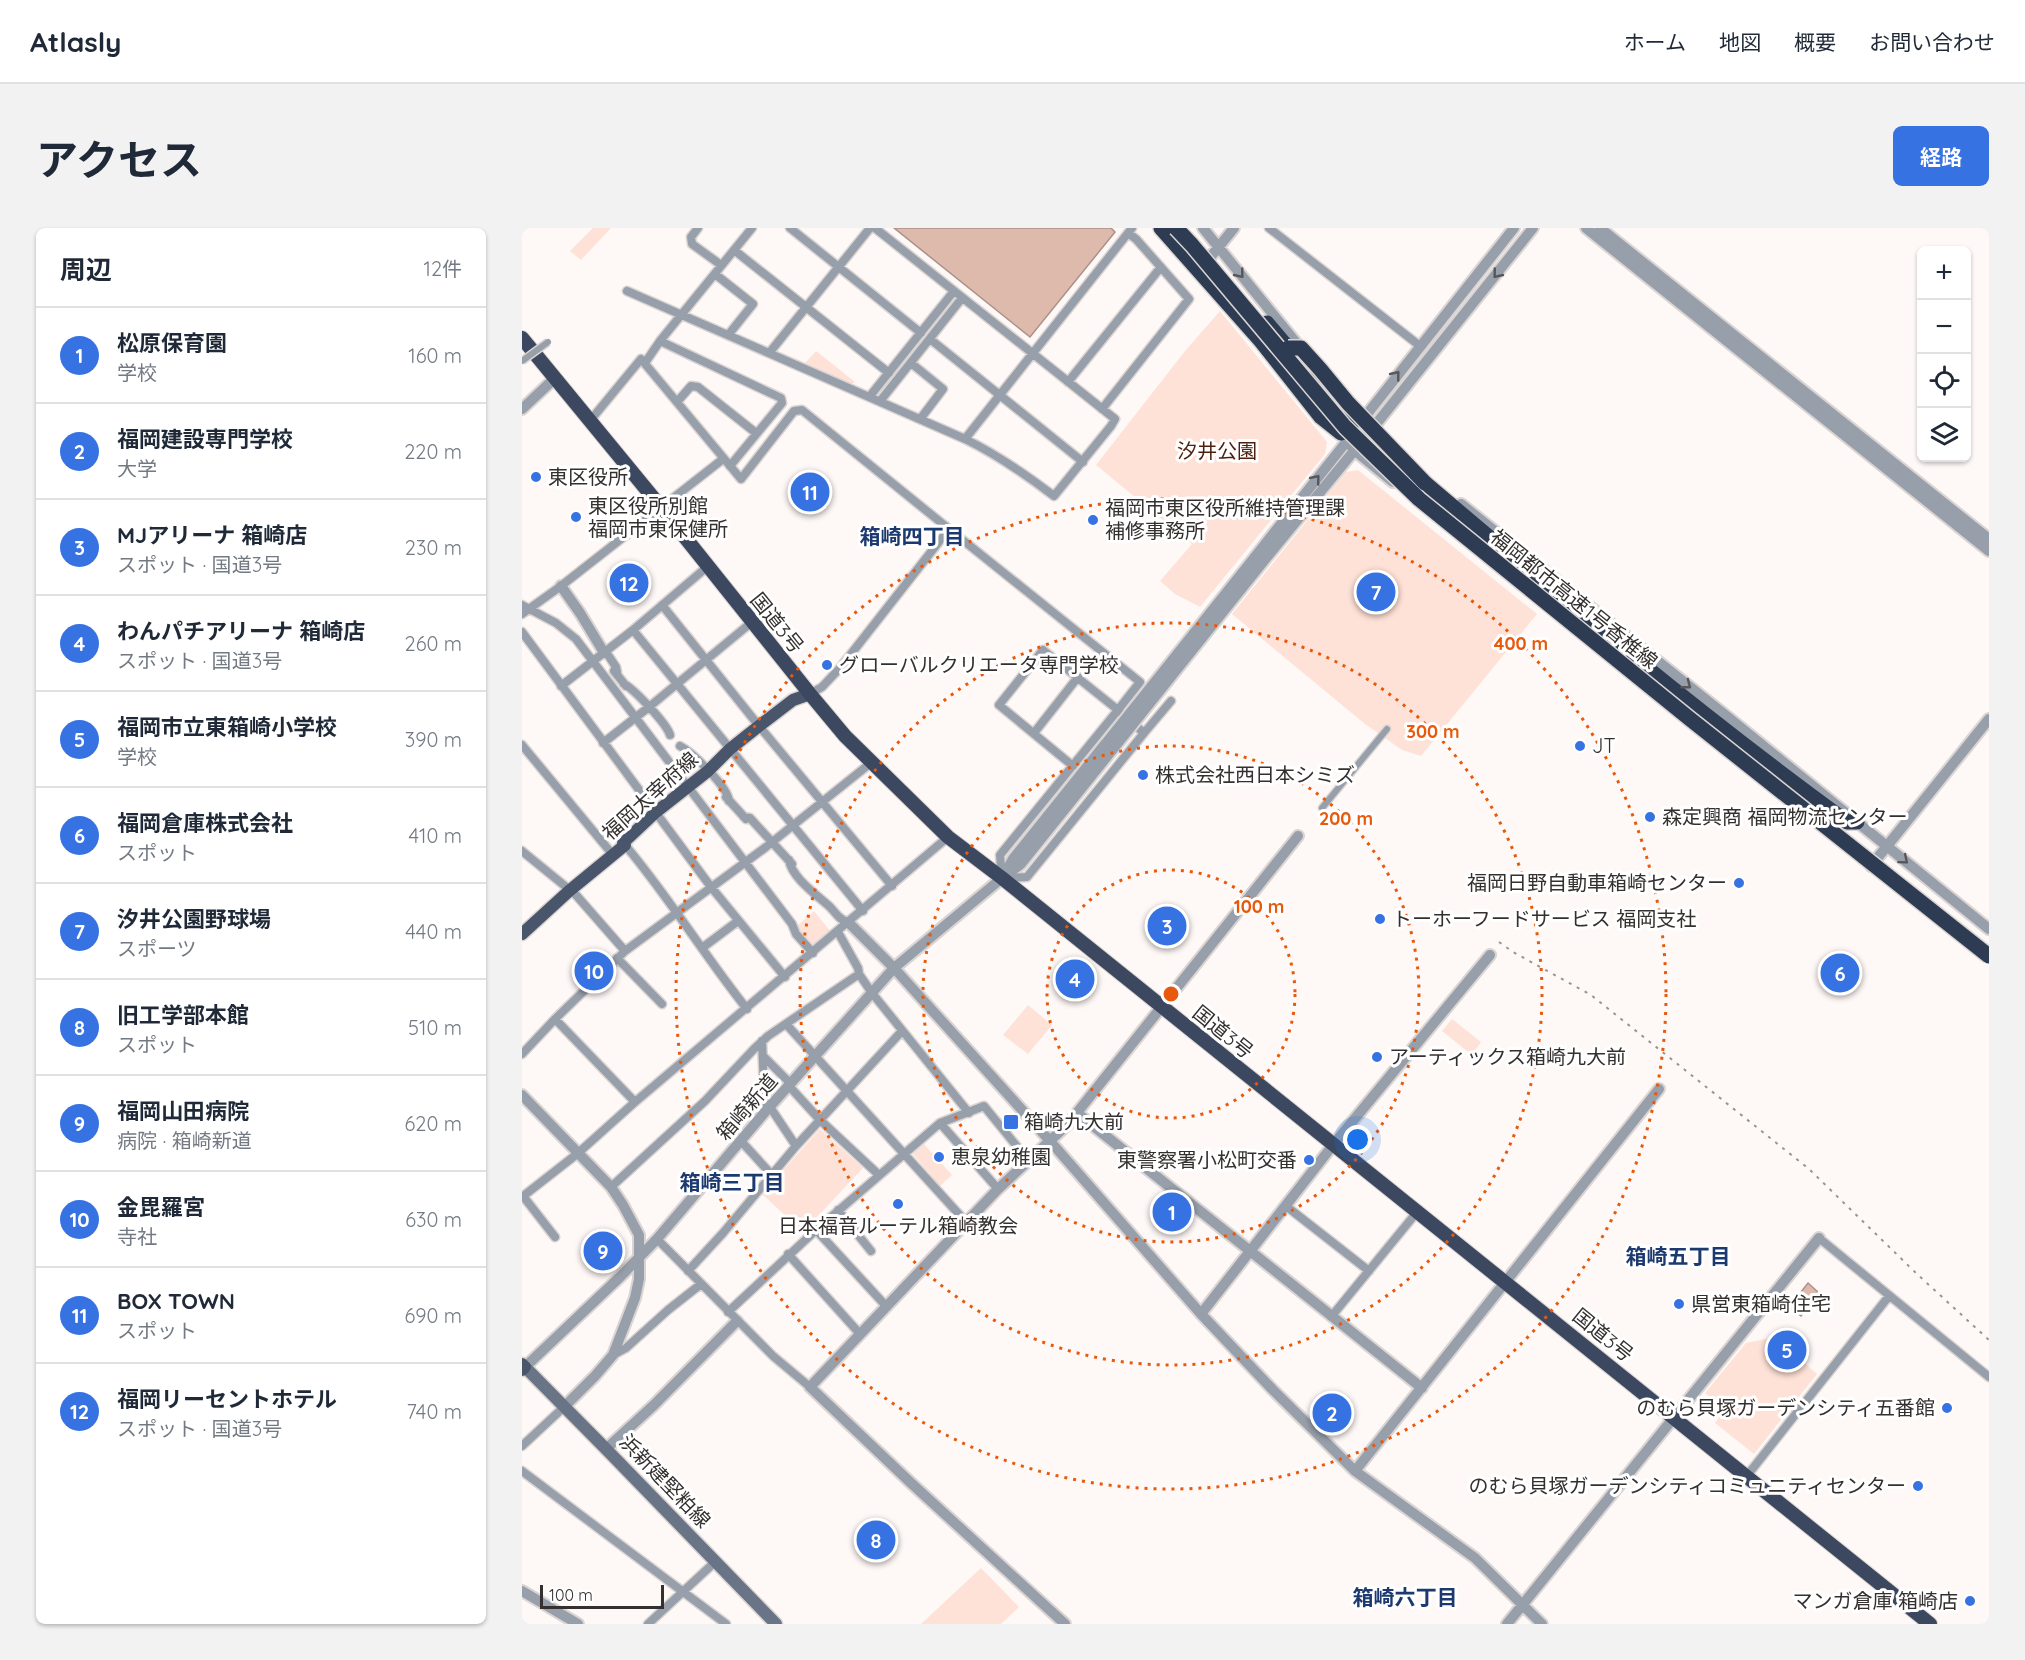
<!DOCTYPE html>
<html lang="ja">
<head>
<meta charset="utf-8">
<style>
  :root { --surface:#fff; --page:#f2f2f3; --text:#1f2937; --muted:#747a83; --line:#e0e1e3; --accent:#3672e1 }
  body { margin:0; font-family:Quicksand,"Noto Sans JP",sans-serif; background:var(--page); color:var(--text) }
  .controls { position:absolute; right:18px; top:18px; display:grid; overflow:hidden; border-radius:9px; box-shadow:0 2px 4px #0004 }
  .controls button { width:54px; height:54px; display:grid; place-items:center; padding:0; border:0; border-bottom:2px solid var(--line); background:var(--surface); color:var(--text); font:30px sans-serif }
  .scale { position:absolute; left:18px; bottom:15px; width:124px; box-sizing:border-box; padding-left:6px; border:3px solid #34302f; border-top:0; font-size:16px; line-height:21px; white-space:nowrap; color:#34302f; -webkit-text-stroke:4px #fff; paint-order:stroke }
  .you { position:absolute; left:836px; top:912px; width:21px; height:21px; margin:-15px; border:4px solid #fff; border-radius:50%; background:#1a73e8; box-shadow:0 0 0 9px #1a73e833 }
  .badge { display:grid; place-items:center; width:39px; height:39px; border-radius:50%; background:var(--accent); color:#fff; font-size:20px; font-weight:700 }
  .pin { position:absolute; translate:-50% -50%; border:3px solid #fff; box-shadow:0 2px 6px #0006 }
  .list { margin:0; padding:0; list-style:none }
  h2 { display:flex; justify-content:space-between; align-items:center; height:78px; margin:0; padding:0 24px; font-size:26px }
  h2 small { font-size:20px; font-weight:400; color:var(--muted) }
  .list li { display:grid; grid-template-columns:39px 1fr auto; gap:18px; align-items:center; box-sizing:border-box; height:96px; padding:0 24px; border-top:2px solid var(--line) }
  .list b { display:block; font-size:22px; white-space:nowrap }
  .list p { margin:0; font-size:20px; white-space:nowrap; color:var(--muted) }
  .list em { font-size:20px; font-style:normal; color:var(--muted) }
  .icon { flex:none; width:33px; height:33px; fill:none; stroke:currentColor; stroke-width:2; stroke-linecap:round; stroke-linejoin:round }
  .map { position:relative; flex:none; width:1467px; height:1396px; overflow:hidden; border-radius:9px }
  header { display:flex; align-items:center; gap:36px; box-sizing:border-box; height:84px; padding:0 30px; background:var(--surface); border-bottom:2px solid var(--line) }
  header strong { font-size:28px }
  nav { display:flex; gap:33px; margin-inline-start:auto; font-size:21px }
  .intro { display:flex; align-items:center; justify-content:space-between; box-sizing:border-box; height:144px; padding:0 36px }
  h1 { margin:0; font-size:42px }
  .button { padding:15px 27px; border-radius:9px; background:var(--accent); color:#fff; font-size:21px; font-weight:700 }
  main { display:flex; gap:36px; padding:0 36px }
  aside { flex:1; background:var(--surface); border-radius:9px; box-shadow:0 2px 4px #0004 }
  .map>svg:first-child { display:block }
  .green { fill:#ffe2d7 }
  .water { fill:#debaad; stroke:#ab9187; stroke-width:1.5 }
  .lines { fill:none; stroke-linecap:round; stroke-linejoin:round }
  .pedestrian-casing { stroke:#dad4d2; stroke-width:9 }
  .minor-casing { stroke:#dad4d2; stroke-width:11 }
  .tertiary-casing { stroke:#dad4d2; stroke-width:14 }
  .secondary-casing { stroke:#dad4d2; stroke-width:15 }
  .primary-casing { stroke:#dad4d2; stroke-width:15 }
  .trunk-casing { stroke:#dad4d2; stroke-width:16 }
  .motorway-casing { stroke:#dad4d2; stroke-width:18 }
  .pedestrian { stroke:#979fab; stroke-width:6 }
  .minor { stroke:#979fab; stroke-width:8 }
  .tertiary { stroke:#979fab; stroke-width:10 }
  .secondary { stroke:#697486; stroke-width:12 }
  .primary { stroke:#49556b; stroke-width:12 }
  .trunk { stroke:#3c485f; stroke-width:14 }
  .motorway { stroke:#2e3c53; stroke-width:15 }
  .rail { stroke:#999493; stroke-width:2; stroke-dasharray:3 6; stroke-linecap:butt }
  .pedestrian-bridge-casing { stroke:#dad4d2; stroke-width:9; stroke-linecap:butt }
  .tertiary-bridge-casing { stroke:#dad4d2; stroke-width:14; stroke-linecap:butt }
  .motorway-bridge-casing { stroke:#dad4d2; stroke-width:18; stroke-linecap:butt }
  .pedestrian-bridge { stroke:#979fab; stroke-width:6 }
  .tertiary-bridge { stroke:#979fab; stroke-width:10 }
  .motorway-bridge { stroke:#2e3c53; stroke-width:15 }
  .oneway { stroke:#57575a }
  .ring { fill:none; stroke:#e8590c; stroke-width:3; stroke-dasharray:3 6 }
  .poi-dot { fill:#3672e1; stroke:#fff; stroke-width:2 }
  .labels { text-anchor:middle; stroke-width:6; stroke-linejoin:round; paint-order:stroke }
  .park-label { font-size:20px; fill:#4d1f0d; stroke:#fff }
  .poi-label { font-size:20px; fill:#34302f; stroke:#fff; text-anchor:start }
  .street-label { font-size:20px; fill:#34302f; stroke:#fff }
  .neighbourhood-label { font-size:21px; font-weight:bold; fill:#1c3a70; stroke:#fff }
  .centre { fill:#e8590c; stroke:#fff; stroke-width:3 }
  .ring-label { font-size:18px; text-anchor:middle; font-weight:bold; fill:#e8590c; stroke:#fff; stroke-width:6; stroke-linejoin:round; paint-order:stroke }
</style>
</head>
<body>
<header>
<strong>Atlasly</strong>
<nav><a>ホーム</a><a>地図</a><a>概要</a><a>お問い合わせ</a></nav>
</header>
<div class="intro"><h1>アクセス</h1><a class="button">経路</a></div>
<main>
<aside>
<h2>周辺<small>12件</small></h2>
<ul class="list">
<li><span class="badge">1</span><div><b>松原保育園</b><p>学校</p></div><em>160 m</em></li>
<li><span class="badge">2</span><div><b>福岡建設専門学校</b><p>大学</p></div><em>220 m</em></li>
<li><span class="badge">3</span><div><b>MJアリーナ 箱崎店</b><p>スポット · 国道3号</p></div><em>230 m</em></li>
<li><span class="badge">4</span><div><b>わんパチアリーナ 箱崎店</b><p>スポット · 国道3号</p></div><em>260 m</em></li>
<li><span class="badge">5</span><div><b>福岡市立東箱崎小学校</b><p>学校</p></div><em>390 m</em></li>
<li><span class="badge">6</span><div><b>福岡倉庫株式会社</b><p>スポット</p></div><em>410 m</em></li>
<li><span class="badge">7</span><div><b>汐井公園野球場</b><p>スポーツ</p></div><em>440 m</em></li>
<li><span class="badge">8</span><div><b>旧工学部本館</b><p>スポット</p></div><em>510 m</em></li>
<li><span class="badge">9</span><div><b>福岡山田病院</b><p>病院 · 箱崎新道</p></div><em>620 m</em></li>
<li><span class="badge">10</span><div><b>金毘羅宮</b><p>寺社</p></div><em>630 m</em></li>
<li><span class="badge">11</span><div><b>BOX TOWN</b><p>スポット</p></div><em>690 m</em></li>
<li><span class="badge">12</span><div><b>福岡リーセントホテル</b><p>スポット · 国道3号</p></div><em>740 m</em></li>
</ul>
</aside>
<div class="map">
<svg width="1467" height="1396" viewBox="0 0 1467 1396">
  <rect width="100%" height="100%" fill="#fef8f6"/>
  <path class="green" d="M 71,0 L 89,0 L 59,32 L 48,23 Z
    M 698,83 L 805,214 L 803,226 L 678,379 L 653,366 L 638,353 L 670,316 L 574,237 L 663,123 Z
    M 294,123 L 333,154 L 329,156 L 283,135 Z
    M 836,242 L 1015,386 L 899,528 L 880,522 L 843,496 L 710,386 L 824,244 Z
    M 292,683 L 309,704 L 290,721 L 275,698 Z
    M 506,777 L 530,797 L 506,826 L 481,807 Z
    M 930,791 L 959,814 L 950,827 L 920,803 Z
    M 298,901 L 341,940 L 281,1004 L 240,966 Z
    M 402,916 L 430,947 L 418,958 L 391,926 Z
    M 1253,1109 L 1295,1146 L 1232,1226 L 1193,1195 L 1203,1181 L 1183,1165 L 1224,1115 Z
    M 459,1340 L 497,1379 L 479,1396 L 399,1396 Z"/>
  <path class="water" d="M 372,0 L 589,0 L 593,4 L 508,109 Z
    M 1286,1055 L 1297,1065 L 1279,1088 L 1267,1079 Z"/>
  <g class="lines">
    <g class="pedestrian-casing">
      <path id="pedestrian" d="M 800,580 L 865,501"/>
    </g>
    <g class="minor-casing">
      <path id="minor" d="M 176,0 L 169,9 L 170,16 L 199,37
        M 268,0 L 399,105
        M 747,0 L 898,118
        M 212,22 L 367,145
        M 193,46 L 231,76 L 207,106
        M 105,63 L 443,211 C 476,227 503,246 532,268 L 589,198 L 593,191 L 353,0
        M 408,111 L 561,234
        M 138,113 L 259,170 L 260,175 L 208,238
        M 248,124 L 348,0
        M 123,135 L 138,113 L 230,0
        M 389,135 L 421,161 L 399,190
        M 546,154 L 639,39
        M 348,168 L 432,63
        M 359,172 L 440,70
        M 155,174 L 169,158 L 176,159 L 234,205
        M 580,181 L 667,71 L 614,11 L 606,5
        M 67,194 L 119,131 L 219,251 L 272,183 L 280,182 L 427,301 L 318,440 L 300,459 L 288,466
        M 443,211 L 610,0
        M 427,301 L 618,454 L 596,482 L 521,422 L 477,477 L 551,538
        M 0,377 L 34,395 L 54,411 L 270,696 L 274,706 L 291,725
        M 140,377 L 237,498 L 370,658
        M 0,386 L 39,358 L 201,231
        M 111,402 L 341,683
        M 0,404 L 189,659 L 263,749
        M 84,424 L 94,439 L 95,444
        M 94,439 L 92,443 L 104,458
        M 102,456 C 112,461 145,496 148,507
        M 39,458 L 111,402 L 185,339
        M 596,482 L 622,505 L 505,649 L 480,650 L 478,627 Z
        M 512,505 L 556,449
        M 622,505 L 649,473
        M 81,515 L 127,479 L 230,394
        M 0,517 L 91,627
        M 158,518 C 171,525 206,559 207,573
        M 204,569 L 224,591
        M 222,589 L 228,590 L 270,636
        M 103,617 C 147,669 182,727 225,781
        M 0,623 L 54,667 L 103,723
        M 267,632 C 270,650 295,667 308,679 C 314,685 317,692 326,694
        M 316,704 L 336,740 L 337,746 L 350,765 L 447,885
        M 180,720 L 216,693
        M 95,730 L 140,776
        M 33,791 L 113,874
        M 264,796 L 444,994
        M 240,813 L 243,884
        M 0,826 L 33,791 L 103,723 L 244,619 L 350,534
        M 241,828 L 269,856
        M 267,858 L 298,892 L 357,947
        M 248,879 L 274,918
        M 418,895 L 476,961
        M 219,913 L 249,946
        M 89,959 L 183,873 L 232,821 L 246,808 L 337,746
        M 1,968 L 33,1009
        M 0,969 L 55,926 L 113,874 L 426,609
        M 764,978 L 847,1043
        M 316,982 L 349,1023
        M 294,1002 L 364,1078
        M 1297,1010 L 1467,1149
        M 135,1011 L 251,1128 L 288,1159
        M 266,1026 L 338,1106
        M 166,1043 L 201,1005 L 274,918 L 380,803
        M 206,1084 L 294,1002 L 418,895 L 462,878 L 506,932
        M 809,1089 L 895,984
        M 91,1127 L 104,1120 L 146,1082 L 179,1056
        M 0,1218 L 42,1179
        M 0,1243 L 204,1396
        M 1224,1249 L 1367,1068
        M 126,1396 L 193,1334"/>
    </g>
    <g class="tertiary-casing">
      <path id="tertiary" d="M 681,0 L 780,122
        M 1064,0 L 1467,323
        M 1078,0 L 1467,311
        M 686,32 L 712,0
        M 0,181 L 33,150
        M 838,195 L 992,0
        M 816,200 L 832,222 L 871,254
        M 939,276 L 1207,490 L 1467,701
        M 732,330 L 829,208
        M 740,335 L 859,190 L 1011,0
        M 39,358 L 58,385 L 81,423 L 84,424
        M 1349,638 L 1467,491
        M 482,647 L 491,631 L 584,515
        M 326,694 L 372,740 L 528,913 L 679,1086 L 751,1162 L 833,1243 L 953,1330 L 1020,1396
        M 0,867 L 89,959 L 101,977 L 117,1007 L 117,1051 L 113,1070 L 91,1127 L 73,1148 L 42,1179
        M 555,885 L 900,1160
        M 679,1086 L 811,917 L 968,727
        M 3,1139 L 98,1049 L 135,1011 L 243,884 L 372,740 L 480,650 L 499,636 L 591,521
        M 84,1221 L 132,1177 L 215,1093
        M 833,1243 L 1137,861
        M 0,1363 L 56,1396
        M 543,1396 L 389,1255 L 288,1159 L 476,961 L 546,896 L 776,608
        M 985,1396 L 1297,1010"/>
    </g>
    <g class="secondary-casing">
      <path id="secondary" d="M 3,1139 L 84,1221 L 254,1396"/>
    </g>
    <g class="primary-casing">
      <path id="primary" d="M 0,706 L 47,663 L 103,617 L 101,615 L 134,584 L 186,543 L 208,521 L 237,498 L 271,472 L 288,466
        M 0,1136 L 3,1139 L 0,1142"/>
    </g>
    <g class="trunk-casing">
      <path id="trunk" d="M 0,110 L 138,278 L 288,466 L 323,508 L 426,609 L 480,650 L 1408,1396"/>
    </g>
    <g class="motorway-casing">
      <path id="motorway" d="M 639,0 L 739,113 L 799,189 L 819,205
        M 745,95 L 830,195
        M 903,255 C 1041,372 1179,488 1325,594 L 1335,594"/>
    </g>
    <use href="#pedestrian" class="pedestrian"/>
    <use href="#minor" class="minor"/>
    <use href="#tertiary" class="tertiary"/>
    <use href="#secondary" class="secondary"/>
    <use href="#primary" class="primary"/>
    <use href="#trunk" class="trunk"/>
    <use href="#motorway" class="motorway"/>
    <path class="rail" d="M 977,714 L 991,724 L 1069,767 L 1287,941 L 1395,1046 L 1467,1112"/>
    <g class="pedestrian-bridge-casing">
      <path id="pedestrian-bridge" d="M 0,133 L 26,114"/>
    </g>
    <g class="tertiary-bridge-casing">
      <path id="tertiary-bridge" d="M 584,515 L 732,330
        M 591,521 L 740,335"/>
    </g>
    <g class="motorway-bridge-casing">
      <path id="motorway-bridge" d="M 654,0 L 670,17 L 823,199 L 897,271 L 1168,491 L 1467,728
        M 766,120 L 779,120 L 798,141 L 826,175 L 903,255"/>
    </g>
    <use href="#pedestrian-bridge" class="pedestrian-bridge"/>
    <use href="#tertiary-bridge" class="tertiary-bridge"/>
    <use href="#motorway-bridge" class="motorway-bridge"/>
  </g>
  <defs><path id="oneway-chevron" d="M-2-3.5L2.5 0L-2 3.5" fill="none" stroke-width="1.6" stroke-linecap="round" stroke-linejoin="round" transform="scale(1.5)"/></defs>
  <g class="oneway">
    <use href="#oneway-chevron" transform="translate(718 46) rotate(51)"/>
    <use href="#oneway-chevron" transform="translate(975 46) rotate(129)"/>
    <use href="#oneway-chevron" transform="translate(874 147) rotate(-51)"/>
    <use href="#oneway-chevron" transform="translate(794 251) rotate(-51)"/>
    <use href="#oneway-chevron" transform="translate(1165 457) rotate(38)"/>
    <use href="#oneway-chevron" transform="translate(1382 632) rotate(40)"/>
  </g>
  <g class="ring">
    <circle cx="649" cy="766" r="124"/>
    <circle cx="649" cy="766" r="248"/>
    <circle cx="649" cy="766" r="371"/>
    <circle cx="649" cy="766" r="495"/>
  </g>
  <g class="poi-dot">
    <circle cx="14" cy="249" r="6"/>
    <circle cx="54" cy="289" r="6"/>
    <circle cx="571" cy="292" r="6"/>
    <circle cx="305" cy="437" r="6"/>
    <circle cx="1058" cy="518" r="6"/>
    <circle cx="621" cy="547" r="6"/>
    <circle cx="1128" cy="589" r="6"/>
    <circle cx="1217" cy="655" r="6"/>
    <circle cx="858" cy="691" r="6"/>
    <circle cx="855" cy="829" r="6"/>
    <rect x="481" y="886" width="16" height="16" rx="3"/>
    <circle cx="417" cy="929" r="6"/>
    <circle cx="787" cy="932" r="6"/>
    <circle cx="376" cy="976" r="6"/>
    <circle cx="1157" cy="1076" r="6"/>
    <circle cx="1425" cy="1180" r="6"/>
    <circle cx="1396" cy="1258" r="6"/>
    <circle cx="1448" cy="1373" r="6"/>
  </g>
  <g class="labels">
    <g class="park-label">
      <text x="695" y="230">汐井公園</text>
    </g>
    <g class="poi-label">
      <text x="26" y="256">東区役所</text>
      <text x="66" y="285">東区役所別館<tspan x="66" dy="23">福岡市東保健所</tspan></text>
      <text x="583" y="287">福岡市東区役所維持管理課<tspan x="583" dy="23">補修事務所</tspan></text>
      <text x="317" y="444">グローバルクリエータ専門学校</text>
      <text x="1070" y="525">JT</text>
      <text x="633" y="554">株式会社西日本シミズ</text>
      <text x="1140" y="596">森定興商 福岡物流センター</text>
      <text x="1205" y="662" text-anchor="end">福岡日野自動車箱崎センター</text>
      <text x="870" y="698">トーホーフードサービス 福岡支社</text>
      <text x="867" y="836">アーティックス箱崎九大前</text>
      <text x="502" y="901">箱崎九大前</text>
      <text x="429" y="936">恵泉幼稚園</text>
      <text x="775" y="939" text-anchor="end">東警察署小松町交番</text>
      <text x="376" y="1005" text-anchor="middle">日本福音ルーテル箱崎教会</text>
      <text x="1169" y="1083">県営東箱崎住宅</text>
      <text x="1413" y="1187" text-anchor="end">のむら貝塚ガーデンシティ五番館</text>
      <text x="1384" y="1265" text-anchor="end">のむら貝塚ガーデンシティコミュニティセンター</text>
      <text x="1436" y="1380" text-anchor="end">マンガ倉庫 箱崎店</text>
    </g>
    <g class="street-label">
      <text transform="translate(1052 371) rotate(39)" y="7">福岡都市高速1号香椎線</text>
      <text transform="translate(255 395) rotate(51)" y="7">国道3号</text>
      <text transform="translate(128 568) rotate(-42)" y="7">福岡太宰府線</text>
      <text transform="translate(701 804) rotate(39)" y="7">国道3号</text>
      <text transform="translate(225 879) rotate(-49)" y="7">箱崎新道</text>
      <text transform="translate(1081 1107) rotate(39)" y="7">国道3号</text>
      <text transform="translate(143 1253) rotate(46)" y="7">浜新建堅粕線</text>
    </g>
    <g class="neighbourhood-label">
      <text x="390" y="316">箱崎四丁目</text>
      <text x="210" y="962">箱崎三丁目</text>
      <text x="1156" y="1036">箱崎五丁目</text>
      <text x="883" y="1377">箱崎六丁目</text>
    </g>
  </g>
  <circle cx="649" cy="766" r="9" class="centre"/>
  <g class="ring-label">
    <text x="999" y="422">400 m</text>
    <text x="911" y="510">300 m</text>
    <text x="824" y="597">200 m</text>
    <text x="737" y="685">100 m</text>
  </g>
</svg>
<div class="controls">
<button>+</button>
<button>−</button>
<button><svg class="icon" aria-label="locate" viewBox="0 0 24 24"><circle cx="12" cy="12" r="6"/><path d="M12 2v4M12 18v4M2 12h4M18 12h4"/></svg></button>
<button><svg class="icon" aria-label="layers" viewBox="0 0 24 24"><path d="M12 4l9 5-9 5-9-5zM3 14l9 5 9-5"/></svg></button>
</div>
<div class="scale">100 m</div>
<div class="you"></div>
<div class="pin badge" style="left:650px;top:984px">1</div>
<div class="pin badge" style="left:810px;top:1185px">2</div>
<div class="pin badge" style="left:645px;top:698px">3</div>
<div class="pin badge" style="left:553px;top:751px">4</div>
<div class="pin badge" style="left:1265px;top:1122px">5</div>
<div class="pin badge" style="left:1318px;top:745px">6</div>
<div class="pin badge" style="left:854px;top:364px">7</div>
<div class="pin badge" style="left:354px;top:1312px">8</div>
<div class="pin badge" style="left:81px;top:1023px">9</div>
<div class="pin badge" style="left:72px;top:743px">10</div>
<div class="pin badge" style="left:288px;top:264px">11</div>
<div class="pin badge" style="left:107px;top:355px">12</div>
</div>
</main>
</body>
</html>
